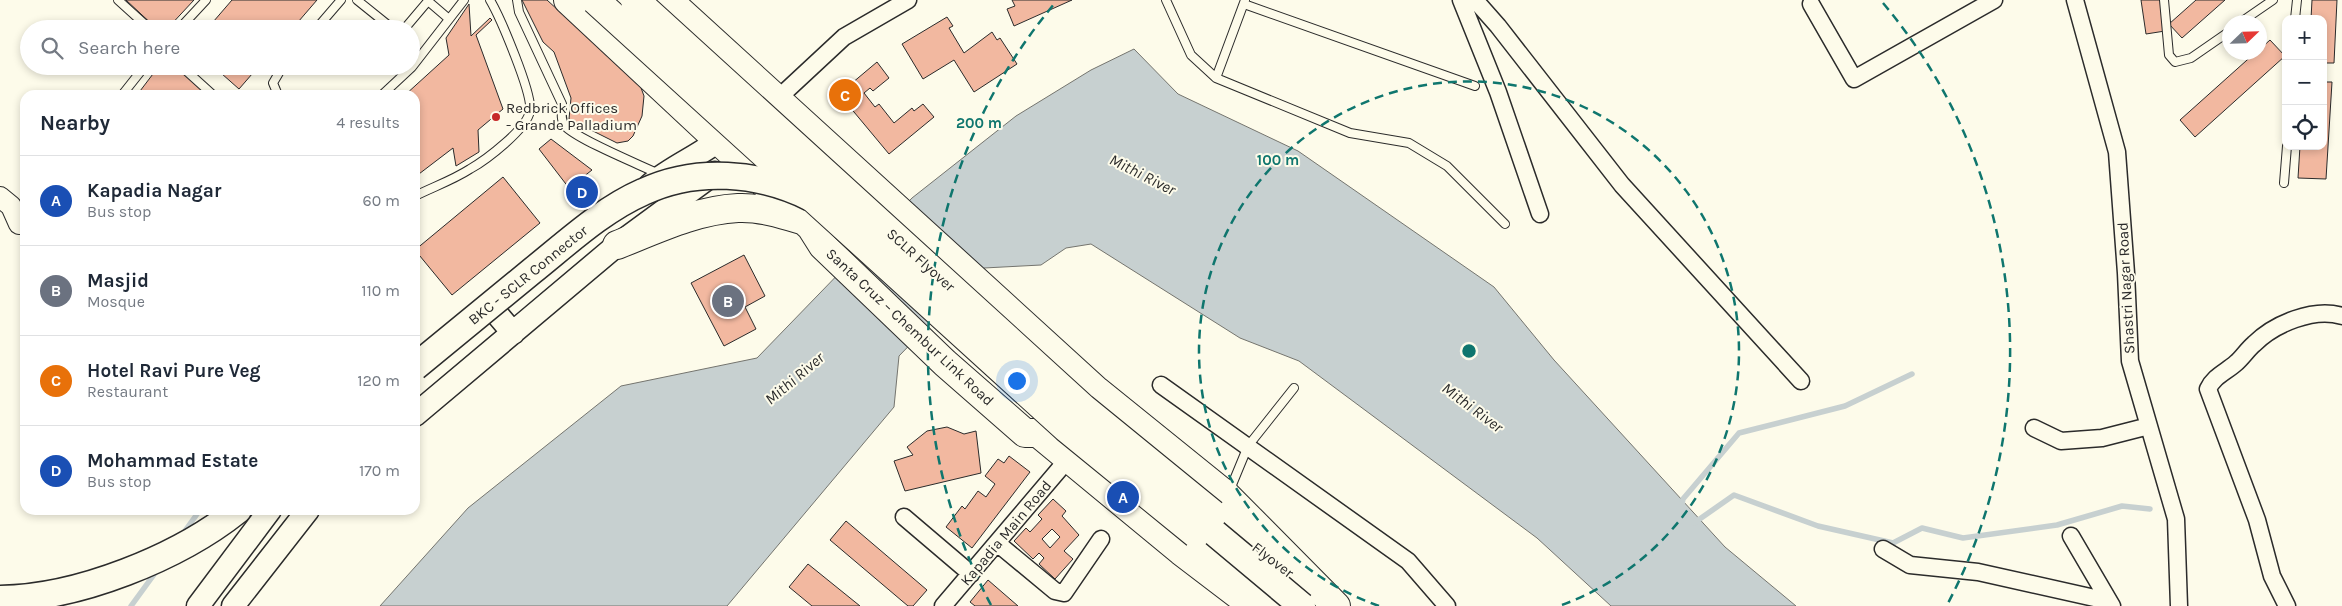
<!DOCTYPE html>
<html lang="en">
<head>
<meta charset="utf-8">
<style>
  :root { --surface:#fff; --page:#f2f2f3; --text:#1f2937; --muted:#747a83; --line:#e0e1e3; --accent:#db2777 }
  body { margin:0; font-family:Karla,sans-serif; background:var(--page); color:var(--text) }
  .controls { position:absolute; right:15px; top:15px; display:grid; overflow:hidden; border-radius:10px; box-shadow:0 2px 8px #0003 }
  .controls button { width:45px; height:45px; display:grid; place-items:center; padding:0; border:0; border-bottom:1px solid var(--line); background:var(--surface); color:var(--text); font:25px sans-serif }
  .compass { position:absolute; left:2222px; top:15px; width:45px; height:45px; border-radius:50%; background:var(--surface); box-shadow:0 2px 8px #0003; rotate:67deg }
  .you { position:absolute; left:1016px; top:380px; width:18px; height:18px; margin:-12px; border:4px solid #fff; border-radius:50%; background:#1a73e8; box-shadow:0 0 0 8px #1a73e833 }
  .badge { display:grid; place-items:center; width:32px; height:32px; border-radius:50%; background:var(--accent); color:#fff; font-size:16px; font-weight:700 }
  .pin { position:absolute; translate:-50% -50%; border:2px solid #fff; box-shadow:0 1px 5px #0006 }
  .list { margin:0; padding:0; list-style:none }
  h2 { display:flex; justify-content:space-between; align-items:center; height:65px; margin:0; padding:0 20px; font-size:21px }
  h2 small { font-size:16px; font-weight:400; color:var(--muted) }
  .list li { display:grid; grid-template-columns:32px 1fr auto; gap:15px; align-items:center; box-sizing:border-box; height:90px; padding:0 20px; border-top:1px solid var(--line) }
  .list b { display:block; font-size:19px; white-space:nowrap }
  .list p { margin:0; font-size:16px; white-space:nowrap; color:var(--muted) }
  .list em { font-size:16px; font-style:normal; color:var(--muted) }
  .icon { flex:none; width:28px; height:28px; fill:none; stroke:currentColor; stroke-width:2; stroke-linecap:round; stroke-linejoin:round }
  .map { position:relative; flex:none; width:2342px; height:606px; overflow:hidden }
  .search { position:absolute; background:var(--surface); box-shadow:0 2px 8px #0003; left:20px; top:20px; width:400px; height:55px; display:flex; align-items:center; gap:12px; box-sizing:border-box; padding:0 18px; border-radius:28px; color:var(--muted); font-size:19px }
  .panel { position:absolute; background:var(--surface); box-shadow:0 2px 8px #0003; left:20px; top:90px; width:400px; height:425px; border-radius:15px }
  .map>svg:first-child { display:block }
  .water { fill:#c7d0d0; stroke:#74746e }
  .lines { fill:none; stroke-linecap:round; stroke-linejoin:round }
  .stream { stroke:#c7d0d0; stroke-width:5.5 }
  .building { fill:#f2b8a0; stroke:#2b2b2b; fill-rule:evenodd }
  .service-casing { stroke:#2b2b2b; stroke-width:10 }
  .minor-casing { stroke:#2b2b2b; stroke-width:19 }
  .tertiary-casing { stroke:#2b2b2b; stroke-width:22 }
  .secondary-casing { stroke:#2b2b2b; stroke-width:25 }
  .primary-casing { stroke:#2b2b2b; stroke-width:29 }
  .trunk-casing { stroke:#2b2b2b; stroke-width:30 }
  .service { stroke:#fdfbea; stroke-width:8 }
  .minor { stroke:#fdfbea; stroke-width:16 }
  .tertiary { stroke:#fdfbea; stroke-width:20 }
  .secondary { stroke:#fdfbea; stroke-width:22 }
  .primary { stroke:#fdfbea; stroke-width:26 }
  .trunk { stroke:#fdfbea; stroke-width:28 }
  .primary-bridge-casing { stroke:#2b2b2b; stroke-width:29; stroke-linecap:butt }
  .trunk-bridge-casing { stroke:#2b2b2b; stroke-width:30; stroke-linecap:butt }
  .primary-bridge { stroke:#fdfbea; stroke-width:26 }
  .trunk-bridge { stroke:#fdfbea; stroke-width:28 }
  .ring { fill:none; stroke:#0f766e; stroke-width:2.5; stroke-dasharray:9 6 }
  .poi-dot { fill:#c62828; stroke:#fdfbea; stroke-width:2 }
  .labels { text-anchor:middle; stroke-width:4; stroke-linejoin:round; paint-order:stroke }
  .poi-label { font-size:15px; fill:#2b2b2b; stroke:#fdfbea; text-anchor:start }
  .street-label { font-size:15px; fill:#2b2b2b; stroke:#fdfbea }
  .water-label { font-size:16px; font-style:italic; fill:#2b2b2b; stroke:#fdfbea }
  .centre { fill:#0f766e; stroke:#fdfbea; stroke-width:2.5 }
  .ring-label { font-size:15px; text-anchor:middle; font-weight:bold; fill:#0f766e; stroke:#fdfbea; stroke-width:4; stroke-linejoin:round; paint-order:stroke }
</style>
</head>
<body>
<div class="map">
<svg width="2342" height="606" viewBox="0 0 2342 606">
  <rect width="100%" height="100%" fill="#fdfbea"/>
  <path class="water" d="M 1134,49 L 1178,94 L 1298,151 L 1494,287 L 1554,360 L 1725,547 L 1796,606 L 1611,606 L 1537,538 L 1299,361 L 1240,338 L 1091,244 L 1066,248 L 1041,265 L 984,268 L 899,356 L 894,407 L 727,606 L 380,606 L 468,508 L 621,386 L 757,358 L 912,198 L 1016,116 L 1091,70 Z"/>
  <g class="lines">
    <path class="stream" d="M 1682,504 L 1683,499 L 1739,433 L 1845,406 L 1912,374
      M 1694,523 L 1734,495 L 1818,526 L 1893,543 L 1922,528 L 1963,538 L 2057,525 L 2122,506 L 2150,509
      M 182,535 L 200,510
      M 131,606 L 158,569"/>
  </g>
  <path class="building" d="M 126,0 L 194,0 L 167,29 L 157,29 Z
    M 232,0 L 317,0 L 292,29 L 207,29 Z
    M 522,0 L 547,0 L 640,85 L 644,96 L 642,116 L 633,136 L 628,141 L 617,143 L 569,119 L 571,98 L 554,52 L 543,42 Z
    M 1012,0 L 1072,0 L 1014,26 L 1007,9 L 1015,6 Z
    M 2141,0 L 2161,0 L 2165,31 L 2146,34 Z
    M 2196,0 L 2225,0 L 2182,38 L 2169,24 Z
    M 2312,0 L 2337,0 L 2334,63 L 2323,63 L 2323,19 L 2311,19 Z
    M 469,4 L 471,36 L 490,18 L 492,20 L 476,35 L 503,109 L 478,130 L 479,152 L 456,166 L 453,148 L 415,177 L 415,95 L 405,95 L 449,55 L 446,38 Z
    M 947,17 L 953,26 L 949,28 L 964,53 L 992,32 L 997,40 L 1000,38 L 1017,64 L 974,92 L 954,60 L 923,79 L 902,44 Z
    M 2270,40 L 2285,56 L 2195,137 L 2180,120 L 2256,52 L 2260,52 L 2260,49 Z
    M 877,62 L 889,78 L 873,91 L 870,88 L 864,93 L 875,107 L 879,104 L 894,123 L 912,108 L 914,111 L 923,104 L 934,117 L 889,154 L 839,94 Z
    M 159,66 L 177,66 L 211,95 L 137,95 Z
    M 213,66 L 259,66 L 239,89 Z
    M 2323,82 L 2332,82 L 2326,179 L 2298,178 L 2300,146 L 2323,146 Z
    M 551,139 L 592,170 L 569,188 L 539,149 Z
    M 503,177 L 540,223 L 452,295 L 415,250 Z
    M 744,255 L 765,296 L 745,307 L 756,329 L 724,346 L 691,283 Z
    M 947,427 L 964,434 L 976,431 L 981,473 L 905,491 L 894,461 L 913,455 L 907,447 L 927,431 Z
    M 1009,456 L 1030,472 L 972,548 L 946,527 L 962,506 L 965,509 L 978,491 L 986,497 L 995,484 L 985,476 L 998,459 L 1004,463 Z
    M 1053,499 L 1066,511 L 1062,516 L 1079,535 L 1064,551 L 1073,559 L 1055,579 L 1039,564 L 1044,558 L 1039,553 L 1033,559 L 1014,541 L 1026,528 L 1030,532 L 1042,519 L 1038,515 ZM 1052,529 L 1060,537 L 1050,548 L 1042,539 Z
    M 846,521 L 927,590 L 913,606 L 908,606 L 830,540 Z
    M 808,564 L 860,606 L 812,606 L 789,587 Z
    M 988,580 L 1018,606 L 975,606 L 970,602 Z"/>
  <g class="lines">
    <g class="service-casing">
      <path id="service" d="M 118,0 L 150,29
        M 357,0 L 393,29
        M 517,0 L 519,12 L 562,104 C 562,112 560,121 566,127 C 581,141 638,164 659,174
        M 1166,0 L 1191,55 L 1216,78 L 1350,133 L 1409,143 L 1447,166 L 1505,224
        M 2164,0 L 2169,55 L 2175,62 L 2191,58 L 2230,31
        M 1244,4 L 1475,86
        M 2295,19 L 2297,0
        M 2241,22 L 2273,0
        M 179,29 L 206,0
        M 316,29 L 341,0
        M 402,29 L 406,27 L 428,1 L 449,19
        M 181,66 L 213,95
        M 1216,78 L 1245,0
        M 122,95 L 145,66
        M 278,95 L 273,83 L 283,66
        M 382,95 L 412,67 L 464,0
        M 2284,183 L 2287,146
        M 415,196 C 433,187 453,180 470,169 C 486,160 527,129 530,111 C 533,94 500,17 490,0
        M 1229,492 L 1248,446 L 1294,388"/>
    </g>
    <g class="minor-casing">
      <path id="minor" d="M 1461,0 L 1498,92 L 1540,214
        M 1475,0 L 1498,26 L 1622,185 L 1801,381
        M 2075,0 L 2117,152 L 2126,273 L 2130,361 L 2176,519 L 2179,606
        M 1811,4 L 1854,79 L 1994,0
        M 787,90 L 844,37 L 908,0
        M 1161,385 L 1408,561 L 1447,606
        M 2034,428 L 2061,441 L 2102,438 L 2149,426
        M 904,517 L 971,574
        M 2071,536 L 2112,606
        M 997,543 L 1055,591 L 1064,593 L 1101,539
        M 1883,549 L 1910,565 L 1978,572 L 2108,601
        M 943,606 L 1068,459
        M 2287,606 L 2272,576 L 2257,520 L 2208,389 C 2214,376 2226,372 2236,363 C 2242,358 2247,350 2254,344 C 2274,324 2314,307 2342,316"/>
    </g>
    <g class="tertiary-casing">
      <path id="tertiary" d="M 0,197 L 11,206 L 19,224"/>
    </g>
    <g class="secondary-casing">
      <path id="secondary" d="M 650,185 C 675,164 707,153 731,130
        M 496,313 L 513,333
        M 415,415 L 617,245 L 715,173
        M 198,606 L 270,510
        M 233,606 L 308,510"/>
    </g>
    <g class="primary-casing">
      <path id="primary" d="M 0,599 C 78,598 178,558 238,510"/>
    </g>
    <g class="trunk-casing">
      <path id="trunk" d="M 568,0 L 811,227 L 823,246 L 945,363 L 1025,433 L 1038,433 L 1181,551 L 1253,606
        M 668,0 L 1097,391 L 1227,496 L 1336,606
        M 617,245 C 655,230 696,210 738,208 C 759,207 782,214 802,220
        M 1213,514 L 1260,549
        M 1196,534 L 1276,606"/>
    </g>
    <use href="#service" class="service"/>
    <use href="#minor" class="minor"/>
    <use href="#tertiary" class="tertiary"/>
    <use href="#secondary" class="secondary"/>
    <use href="#primary" class="primary"/>
    <use href="#trunk" class="trunk"/>
    <g class="primary-bridge-casing">
      <path id="primary-bridge" d="M 415,367 C 454,335 493,303 532,271 C 567,243 602,210 643,192 C 696,167 759,172 811,198
        M 1180,504 L 1302,606"/>
    </g>
    <g class="trunk-bridge-casing">
      <path id="trunk-bridge" d="M 595,0 L 1066,428 L 1196,534
        M 635,0 L 1083,408 L 1213,514"/>
    </g>
    <use href="#primary-bridge" class="primary-bridge"/>
    <use href="#trunk-bridge" class="trunk-bridge"/>
  </g>
  <g class="ring">
    <path d="M1379 606A270 270 0 1 1 1559 606"/>
    <path d="M991 605A541 541 0 0 1 1055 3M1883 3A541 541 0 0 1 1947 605"/>
  </g>
  <circle class="poi-dot" cx="496" cy="117" r="5"/>
  <g class="labels">
    <g class="poi-label">
      <text x="506" y="113">Redbrick Offices<tspan x="506" dy="17">- Grande Palladium</tspan></text>
    </g>
    <g class="street-label">
      <text transform="translate(921 260) rotate(42)" y="5">SCLR Flyover</text>
      <text transform="translate(528 275) rotate(-39)" y="5">BKC - SCLR Connector</text>
      <text transform="translate(2126 288) rotate(-93)" y="5">Shastri Nagar Road</text>
      <text transform="translate(910 327) rotate(43)" y="5">Santa Cruz – Chembur Link Road</text>
      <text transform="translate(1006 533) rotate(-50)" y="5">Kapadia Main Road</text>
      <text transform="translate(1273 560) rotate(38)" y="5">Flyover</text>
    </g>
    <g class="water-label">
      <text transform="translate(1143 174) rotate(27)" y="6">Mithi River</text>
      <text transform="translate(794 378) rotate(-40)" y="6">Mithi River</text>
      <text transform="translate(1473 407) rotate(37)" y="6">Mithi River</text>
    </g>
  </g>
  <circle cx="1469" cy="351" r="8" class="centre"/>
  <g class="ring-label">
    <text x="979" y="128">200 m</text>
    <text x="1278" y="165">100 m</text>
  </g>
</svg>
<div class="controls">
<button>+</button>
<button>−</button>
<button><svg class="icon" aria-label="locate" viewBox="0 0 24 24"><circle cx="12" cy="12" r="6"/><path d="M12 2v4M12 18v4M2 12h4M18 12h4"/></svg></button>
</div>
<svg class="compass" viewBox="-18 -18 36 36"><path d="M0-13l5 13h-10z" fill="#e53935"/><path d="M0 13l5-13h-10z" fill="#747a83"/></svg>
<div class="you"></div>
<div class="pin badge" style="left:1123px;top:497px;background:#1a4fb4">A</div>
<div class="pin badge" style="left:728px;top:301px;background:#6b7280">B</div>
<div class="pin badge" style="left:845px;top:95px;background:#e8710a">C</div>
<div class="pin badge" style="left:582px;top:192px;background:#1a4fb4">D</div>
<div class="search"><svg class="icon" aria-label="search" viewBox="0 0 24 24"><circle cx="10" cy="10" r="6"/><path d="M15 15l6 6"/></svg>Search here</div>
<section class="panel">
<h2>Nearby<small>4 results</small></h2>
<ul class="list">
<li><span class="badge" style="background:#1a4fb4">A</span><div><b>Kapadia Nagar</b><p>Bus stop</p></div><em>60 m</em></li>
<li><span class="badge" style="background:#6b7280">B</span><div><b>Masjid</b><p>Mosque</p></div><em>110 m</em></li>
<li><span class="badge" style="background:#e8710a">C</span><div><b>Hotel Ravi Pure Veg</b><p>Restaurant</p></div><em>120 m</em></li>
<li><span class="badge" style="background:#1a4fb4">D</span><div><b>Mohammad Estate</b><p>Bus stop</p></div><em>170 m</em></li>
</ul>
</section>
</div>
</body>
</html>
